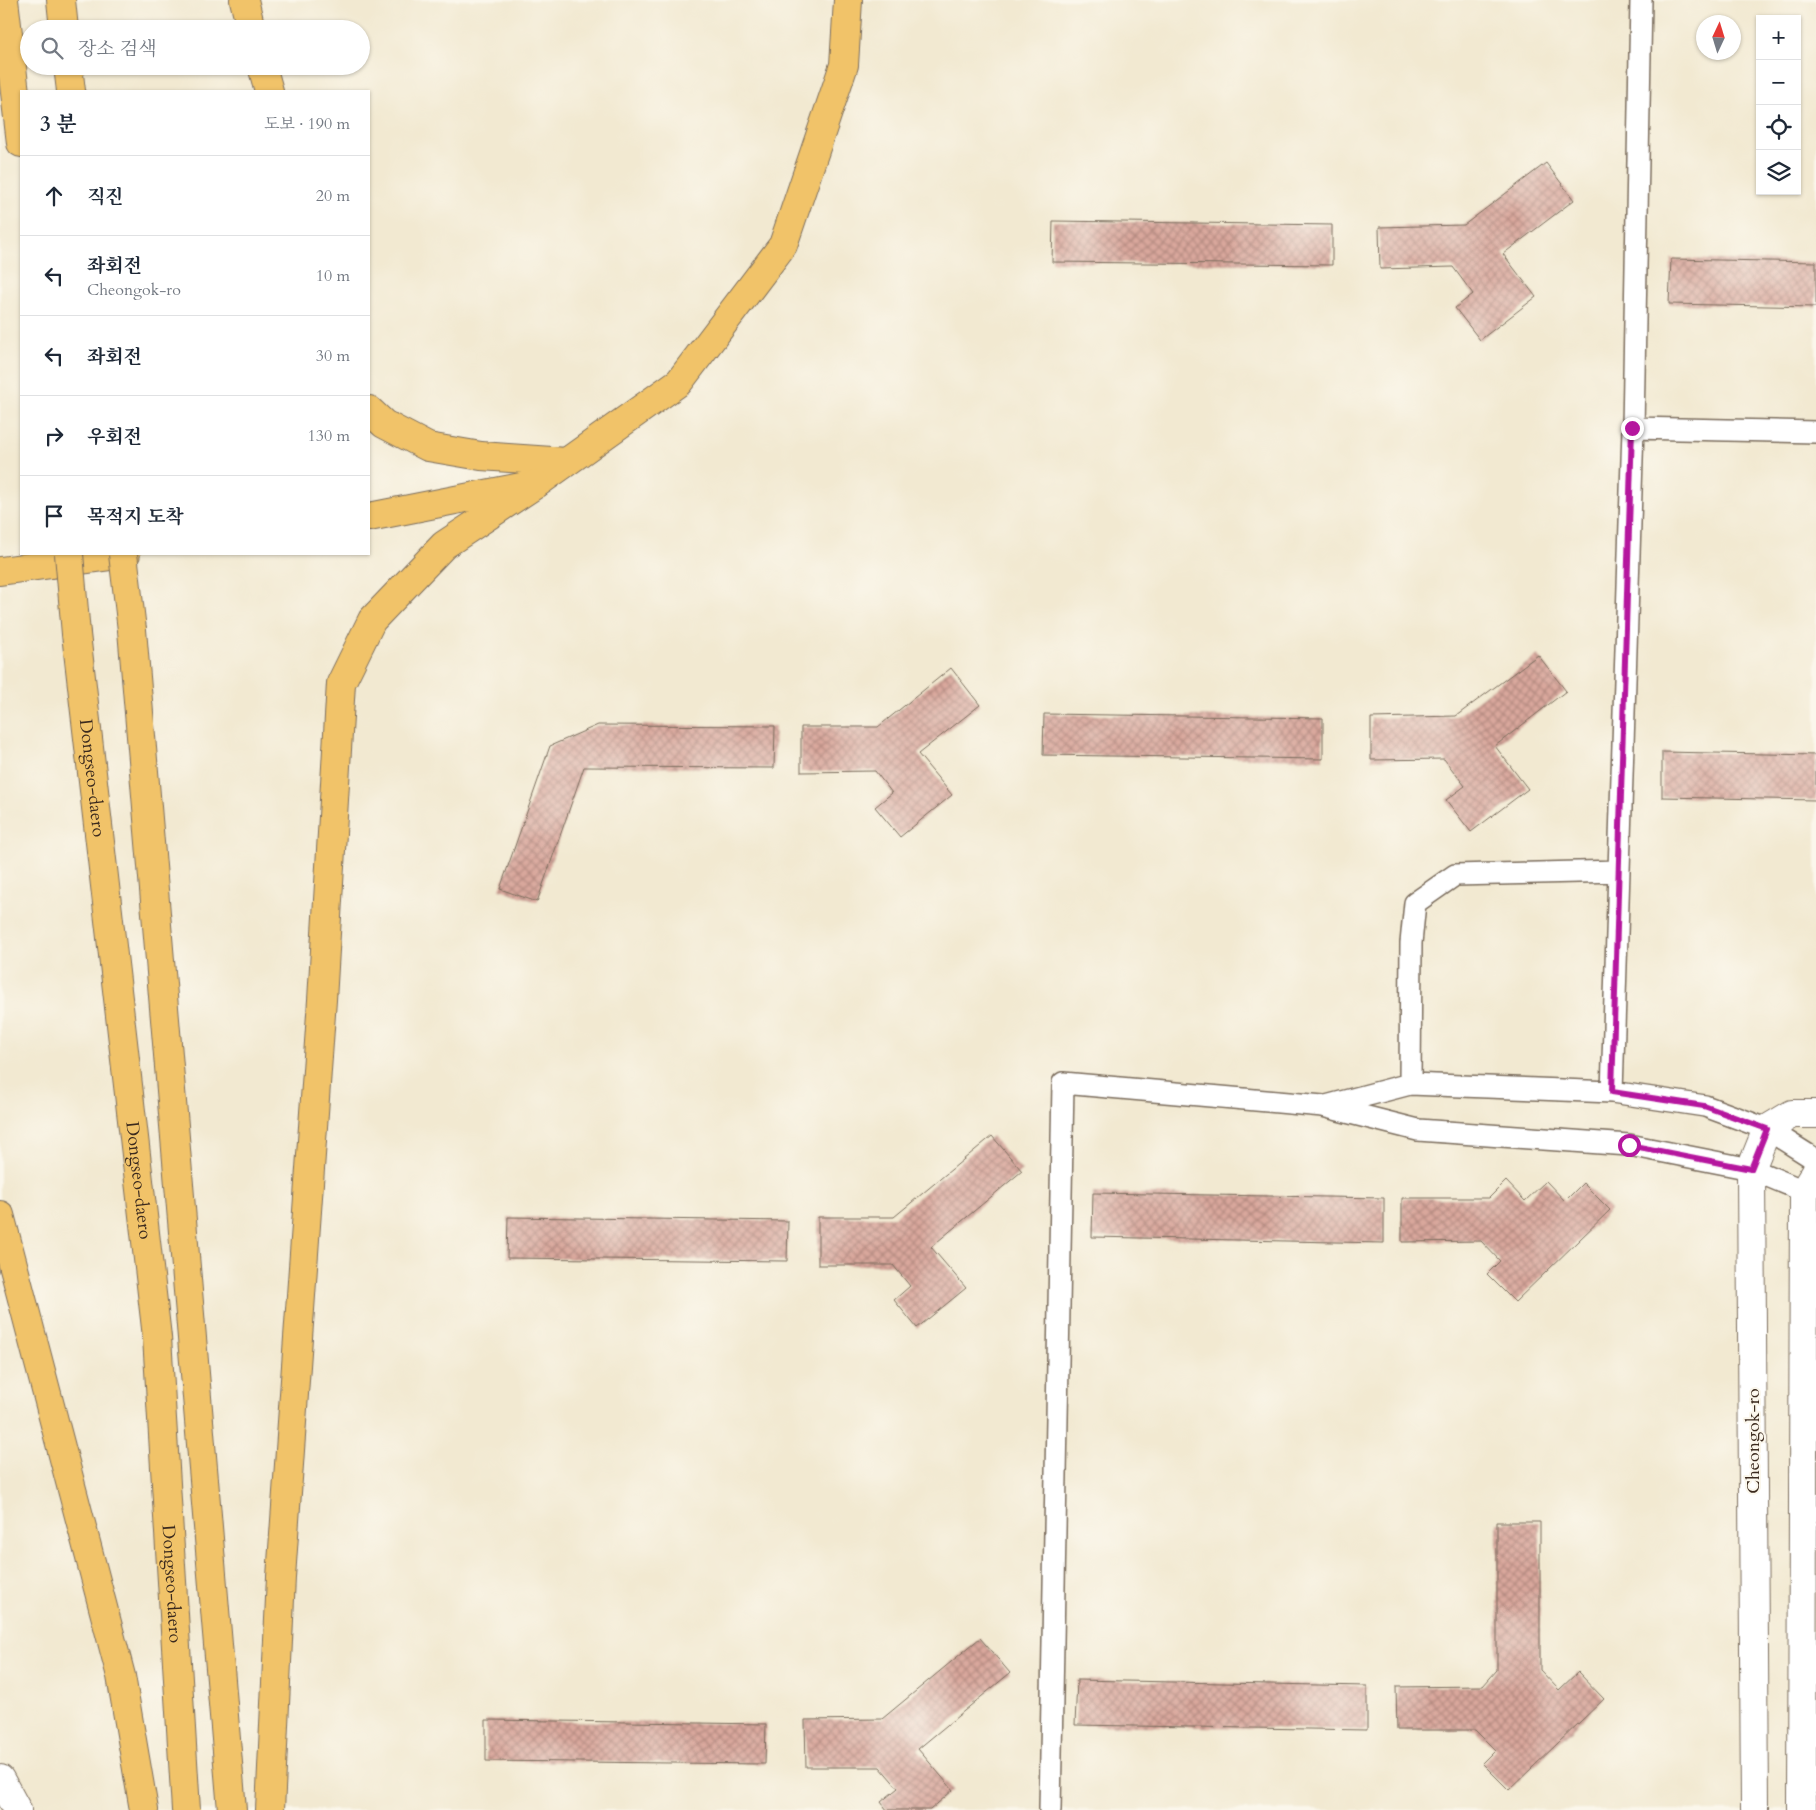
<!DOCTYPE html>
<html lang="ko">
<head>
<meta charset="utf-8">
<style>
  :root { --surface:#fff; --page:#f2f2f3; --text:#1f2937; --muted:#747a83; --line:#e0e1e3 }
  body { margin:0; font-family:Cardo,"Noto Serif KR",serif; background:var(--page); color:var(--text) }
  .controls { position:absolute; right:15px; top:15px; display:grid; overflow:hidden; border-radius:0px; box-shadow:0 1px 4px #0004 }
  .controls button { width:45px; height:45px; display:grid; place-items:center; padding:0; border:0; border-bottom:1px solid var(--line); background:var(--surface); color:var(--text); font:25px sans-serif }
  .compass { position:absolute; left:1696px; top:15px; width:45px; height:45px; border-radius:50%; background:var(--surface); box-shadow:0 1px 4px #0004; rotate:4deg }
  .stop { position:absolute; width:15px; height:15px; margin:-11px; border:4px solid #b5179e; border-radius:50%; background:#fff }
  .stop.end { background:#b5179e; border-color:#fff; box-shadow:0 1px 5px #0008 }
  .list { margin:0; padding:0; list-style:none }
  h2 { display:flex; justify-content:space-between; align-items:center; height:65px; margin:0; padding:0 20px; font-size:21px }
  h2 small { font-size:16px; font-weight:400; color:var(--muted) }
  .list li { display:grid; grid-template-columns:32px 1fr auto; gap:15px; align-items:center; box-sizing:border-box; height:80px; padding:0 20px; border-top:1px solid var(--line) }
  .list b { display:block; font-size:19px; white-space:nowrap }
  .list p { margin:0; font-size:16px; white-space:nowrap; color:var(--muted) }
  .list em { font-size:16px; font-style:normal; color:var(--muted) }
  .icon { flex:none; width:28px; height:28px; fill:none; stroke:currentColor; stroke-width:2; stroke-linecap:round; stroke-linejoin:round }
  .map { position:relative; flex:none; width:1816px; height:1810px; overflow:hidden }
  .search { position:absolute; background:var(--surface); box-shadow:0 1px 4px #0004; left:20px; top:20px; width:350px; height:55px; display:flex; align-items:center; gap:12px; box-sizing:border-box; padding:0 18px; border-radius:28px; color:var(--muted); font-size:19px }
  .panel { position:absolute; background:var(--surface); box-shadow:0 1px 4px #0004; left:20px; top:90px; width:350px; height:465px; border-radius:0px }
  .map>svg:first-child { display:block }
  .building { fill:url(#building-cross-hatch) }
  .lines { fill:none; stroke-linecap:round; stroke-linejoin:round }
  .service-casing { stroke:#7b6d5d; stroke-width:24 }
  .minor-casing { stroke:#7b6d5d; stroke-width:30 }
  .tertiary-casing { stroke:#7b6d5d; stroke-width:30 }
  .trunk-casing { stroke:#7b6d5d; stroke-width:30 }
  .service { stroke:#fff; stroke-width:21 }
  .minor { stroke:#fff; stroke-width:28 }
  .tertiary { stroke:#fff; stroke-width:28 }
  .trunk { stroke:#f1c369; stroke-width:28 }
  .trunk-bridge-casing { stroke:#7b6d5d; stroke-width:30; stroke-linecap:butt }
  .trunk-bridge { stroke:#f1c369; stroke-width:28 }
  .route { stroke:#b5179e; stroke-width:6 }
  .labels { text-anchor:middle; stroke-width:4; stroke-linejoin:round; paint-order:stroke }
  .street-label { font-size:18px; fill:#3b2a1e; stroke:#fbf7ec }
</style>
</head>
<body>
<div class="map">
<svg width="1816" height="1810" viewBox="0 0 1816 1810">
  <defs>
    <pattern id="building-cross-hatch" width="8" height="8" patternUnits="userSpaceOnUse" patternTransform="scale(1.25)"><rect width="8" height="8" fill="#d9a79c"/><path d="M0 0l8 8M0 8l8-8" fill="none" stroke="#b1887f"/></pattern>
  </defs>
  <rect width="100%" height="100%" fill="#fbf7ec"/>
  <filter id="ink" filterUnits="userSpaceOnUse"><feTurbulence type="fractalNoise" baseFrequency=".02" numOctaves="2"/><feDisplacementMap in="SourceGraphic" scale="10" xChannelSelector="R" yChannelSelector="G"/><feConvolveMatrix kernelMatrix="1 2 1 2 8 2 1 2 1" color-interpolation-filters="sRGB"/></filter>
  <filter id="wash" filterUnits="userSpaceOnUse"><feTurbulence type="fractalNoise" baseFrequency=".0096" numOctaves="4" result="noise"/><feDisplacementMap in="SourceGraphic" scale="20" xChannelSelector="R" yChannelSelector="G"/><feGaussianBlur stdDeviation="1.12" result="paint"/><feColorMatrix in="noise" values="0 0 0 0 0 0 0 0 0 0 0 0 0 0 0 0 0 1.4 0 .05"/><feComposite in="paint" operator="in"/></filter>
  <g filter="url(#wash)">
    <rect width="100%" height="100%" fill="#f2e9d1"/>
    <g id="blocks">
      <path class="building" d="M 1546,163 L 1574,200 L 1503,254 L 1536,297 L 1480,340 L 1455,308 L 1473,294 L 1453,267 L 1380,269 L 1379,227 L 1464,225 Z
        M 1053,221 L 1332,225 L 1332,265 L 1052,262 Z
        M 1671,259 L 1816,262 L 1816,307 L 1669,304 Z
        M 1538,655 L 1566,691 L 1495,746 L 1528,789 L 1471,832 L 1446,800 L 1465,786 L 1444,759 L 1371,760 L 1371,718 L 1456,716 Z
        M 951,668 L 980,705 L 918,754 L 952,795 L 900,837 L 875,807 L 892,793 L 875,771 L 801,772 L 801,727 L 878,727 Z
        M 1044,714 L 1323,718 L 1323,759 L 1043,755 Z
        M 598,725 L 775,726 L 774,768 L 584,767 L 537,902 L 500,889 L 550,746 Z
        M 1662,752 L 1816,755 L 1816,800 L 1662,797 Z
        M 992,1136 L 1022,1171 L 931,1247 L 966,1288 L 917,1328 L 894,1300 L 910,1286 L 893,1265 L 818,1265 L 818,1217 L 894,1217 Z
        M 1506,1181 L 1525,1201 L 1546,1181 L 1565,1201 L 1583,1183 L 1610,1210 L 1515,1302 L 1487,1274 L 1500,1261 L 1481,1241 L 1402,1242 L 1402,1198 L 1489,1198 Z
        M 1093,1193 L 1384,1198 L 1384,1243 L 1092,1237 Z
        M 508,1217 L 788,1221 L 787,1261 L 507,1258 Z
        M 1497,1522 L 1540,1522 L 1540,1670 L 1559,1690 L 1578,1672 L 1604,1699 L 1509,1790 L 1482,1763 L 1495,1750 L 1475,1730 L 1397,1730 L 1396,1687 L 1483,1686 L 1497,1670 Z
        M 980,1638 L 1010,1673 L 918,1749 L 953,1790 L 930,1810 L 887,1810 L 881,1802 L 898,1788 L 880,1767 L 806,1767 L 805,1720 L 882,1719 Z
        M 1077,1680 L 1367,1686 L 1367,1730 L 1075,1725 Z
        M 486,1720 L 766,1724 L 765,1764 L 486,1761 Z"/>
    </g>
  </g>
  <g filter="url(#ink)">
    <use href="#blocks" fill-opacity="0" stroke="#7b6d5d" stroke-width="1"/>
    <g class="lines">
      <g class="service-casing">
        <path id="service" d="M 1633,428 L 1816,432
          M 1410,1084 L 1411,943 L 1415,903 L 1455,875 L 1619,871
          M 1612,1092 L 1633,428 L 1641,0
          M 1326,1106 L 1410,1084 L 1612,1092 L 1705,1106 L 1767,1129 L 1816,1160
          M 1050,1810 L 1063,1083 L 1323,1106 L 1418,1130 L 1629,1145 L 1751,1169 L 1804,1191"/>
      </g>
      <g class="minor-casing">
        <path id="minor" d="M 0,1779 L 17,1810"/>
      </g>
      <g class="tertiary-casing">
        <path id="tertiary" d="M 1755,1810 L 1751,1169 L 1767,1129 L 1792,1114 L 1816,1114
          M 1802,1810 L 1804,1191 L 1816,1171"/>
      </g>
      <g class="trunk-casing">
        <g id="trunk">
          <path d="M 4,0 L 21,143"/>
          <path d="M 61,0 L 64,29"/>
          <path d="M 244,0 L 251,29"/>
          <path d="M 68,66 L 71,91"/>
          <path d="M 262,66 L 269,91"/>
          <path d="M 369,410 L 384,424 L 428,447 L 481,456 L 566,462"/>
          <path d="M 369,517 L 536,484 L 679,382 L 783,245 L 844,65 L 848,0"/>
          <path d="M 0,571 L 126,554"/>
          <path d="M 132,630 L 232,1810"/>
          <path id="s1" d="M 76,634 L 157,1337 L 186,1810"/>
          <path d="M 0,1215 L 121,1676 L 144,1810"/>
          <path d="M 270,1810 L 281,1577 L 322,1000 L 341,683 L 372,620 L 444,545 L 536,484"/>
        </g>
      </g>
      <use href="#service" class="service"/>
      <use href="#minor" class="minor"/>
      <use href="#tertiary" class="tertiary"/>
      <use href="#trunk" class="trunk"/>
      <g class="trunk-bridge-casing">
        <path id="trunk-bridge" d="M 69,554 L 76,634
          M 123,554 L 132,630"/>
      </g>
      <use href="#trunk-bridge" class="trunk-bridge"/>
    </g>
  </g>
  <g class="lines" filter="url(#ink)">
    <path class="route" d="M 1629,1145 L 1751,1169 L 1767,1129 L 1704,1106 L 1612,1092 L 1632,428"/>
  </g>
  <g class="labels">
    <g class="street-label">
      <text dy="6" stroke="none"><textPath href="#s1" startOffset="145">Dongseo-daero</textPath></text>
      <text dy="6" stroke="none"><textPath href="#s1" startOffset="550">Dongseo-daero</textPath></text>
      <text transform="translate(1753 1441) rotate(-90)" y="6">Cheongok-ro</text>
      <text dy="6" stroke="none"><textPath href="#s1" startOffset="955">Dongseo-daero</textPath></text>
    </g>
  </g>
</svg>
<div class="controls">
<button>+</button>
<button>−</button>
<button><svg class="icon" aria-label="locate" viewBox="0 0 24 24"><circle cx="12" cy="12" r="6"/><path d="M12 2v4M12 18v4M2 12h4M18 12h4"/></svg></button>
<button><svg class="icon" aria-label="layers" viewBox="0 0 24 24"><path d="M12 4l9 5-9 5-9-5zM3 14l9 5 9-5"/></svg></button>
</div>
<svg class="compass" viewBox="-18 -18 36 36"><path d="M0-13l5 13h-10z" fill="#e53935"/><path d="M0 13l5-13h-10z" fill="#747a83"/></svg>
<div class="stop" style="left:1629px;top:1145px"></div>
<div class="stop end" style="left:1632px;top:428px"></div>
<div class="search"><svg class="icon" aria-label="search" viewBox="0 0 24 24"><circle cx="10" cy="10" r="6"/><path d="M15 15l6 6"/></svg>장소 검색</div>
<section class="panel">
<h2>3 분<small>도보 · 190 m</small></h2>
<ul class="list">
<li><svg class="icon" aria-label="ahead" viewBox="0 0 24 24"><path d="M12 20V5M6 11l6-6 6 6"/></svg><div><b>직진</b></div><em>20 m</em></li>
<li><svg class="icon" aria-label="left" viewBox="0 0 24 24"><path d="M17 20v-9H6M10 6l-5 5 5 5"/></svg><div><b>좌회전</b><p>Cheongok-ro</p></div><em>10 m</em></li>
<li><svg class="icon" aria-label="left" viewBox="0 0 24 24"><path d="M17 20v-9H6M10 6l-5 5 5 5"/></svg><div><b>좌회전</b></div><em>30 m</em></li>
<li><svg class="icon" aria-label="right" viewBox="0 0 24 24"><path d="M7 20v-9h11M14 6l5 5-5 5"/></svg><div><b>우회전</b></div><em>130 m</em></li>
<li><svg class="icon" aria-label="arrive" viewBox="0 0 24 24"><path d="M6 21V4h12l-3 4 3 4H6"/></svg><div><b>목적지 도착</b></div></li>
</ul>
</section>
</div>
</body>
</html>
